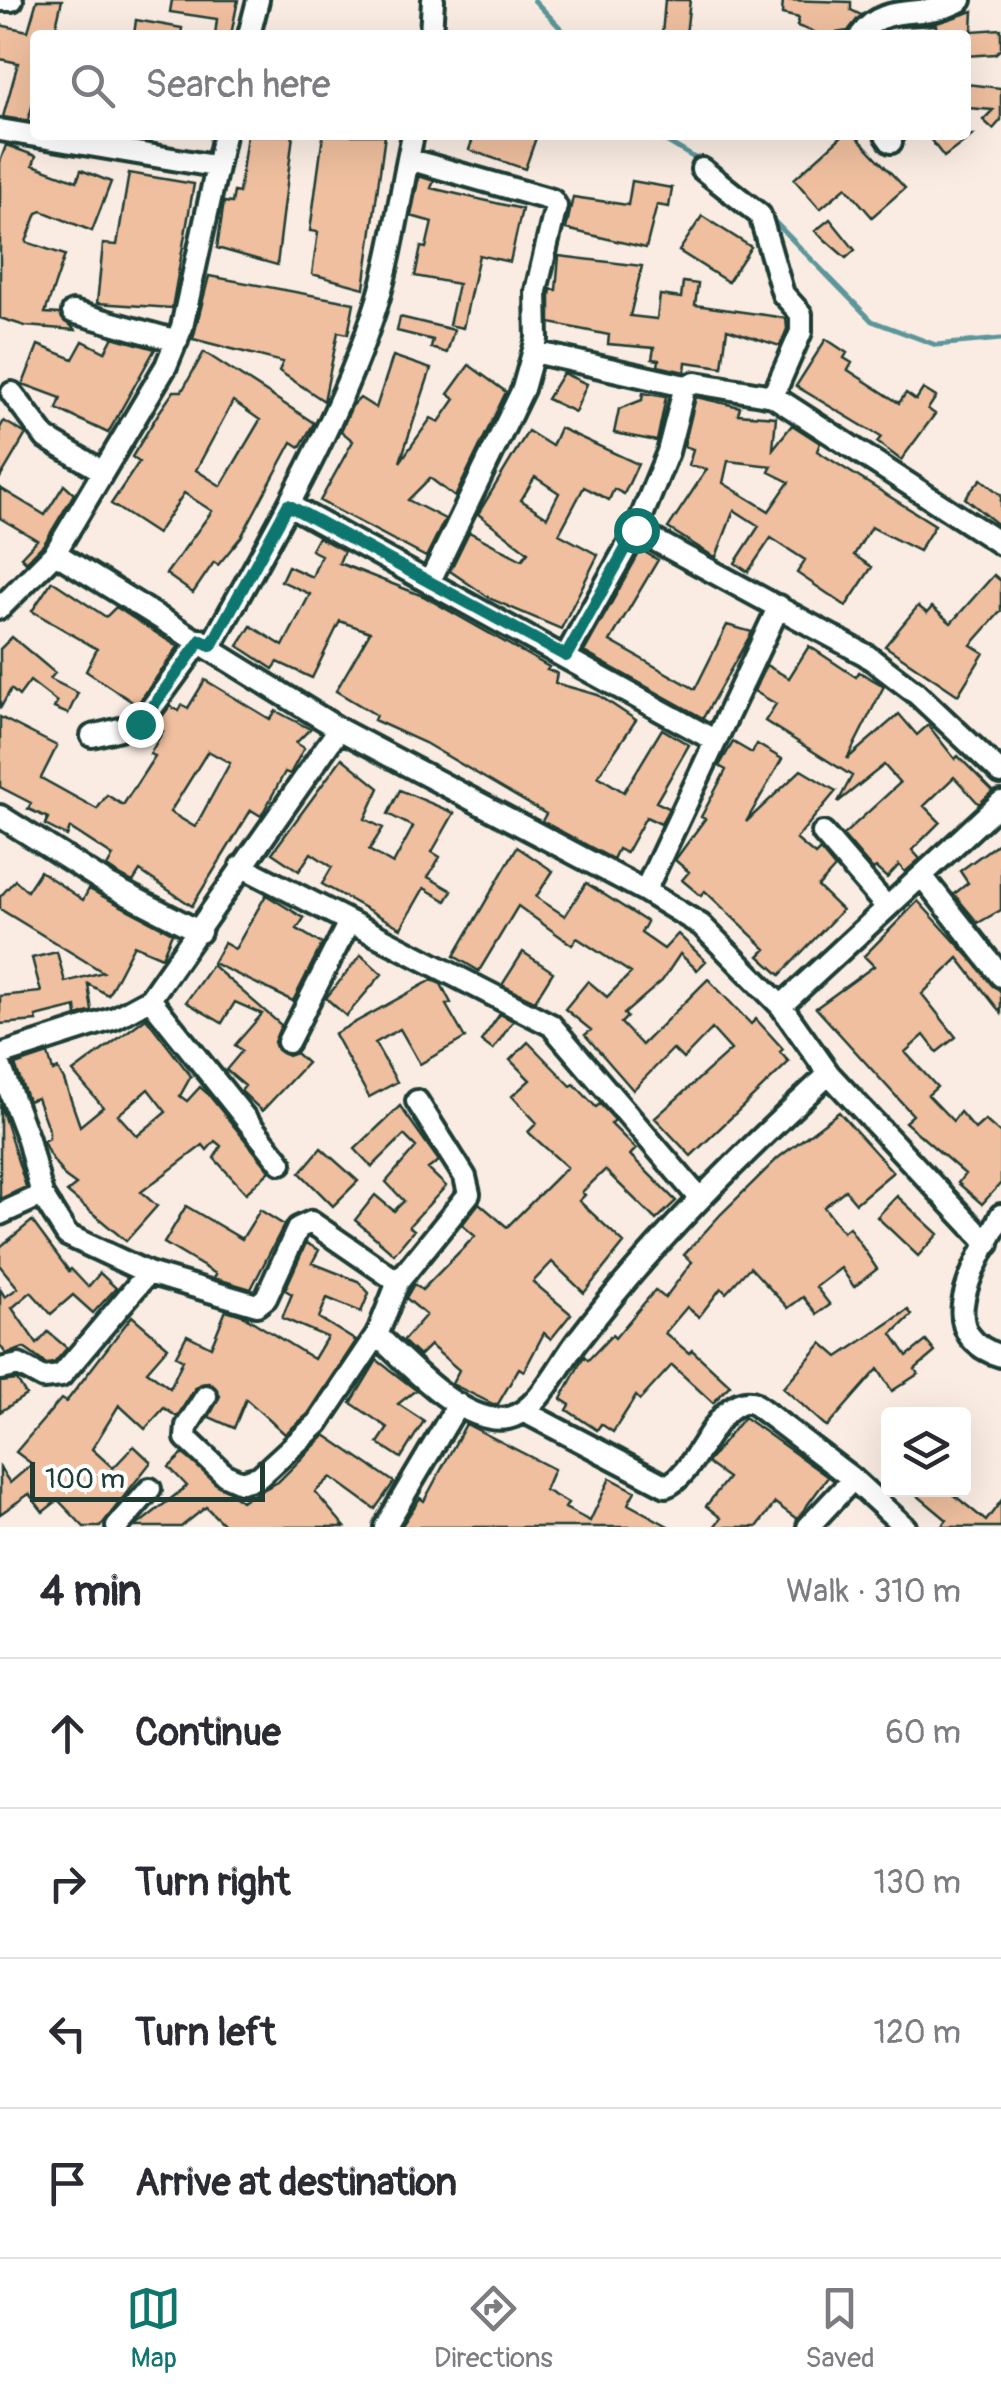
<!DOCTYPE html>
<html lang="en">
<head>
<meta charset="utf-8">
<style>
  :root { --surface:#fff; --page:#f2f2f3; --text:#2b2b33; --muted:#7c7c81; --line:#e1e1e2; --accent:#0f766e }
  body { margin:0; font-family:Pangolin,sans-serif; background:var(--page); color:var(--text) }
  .controls { position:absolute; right:30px; bottom:30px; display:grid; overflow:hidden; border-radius:10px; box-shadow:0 10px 40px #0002 }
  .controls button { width:90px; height:90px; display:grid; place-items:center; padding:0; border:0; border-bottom:2px solid var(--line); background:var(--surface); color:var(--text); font:50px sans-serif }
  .scale { position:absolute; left:30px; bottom:25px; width:235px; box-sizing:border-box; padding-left:10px; border:5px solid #1f3d34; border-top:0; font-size:28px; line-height:35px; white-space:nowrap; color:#1f3d34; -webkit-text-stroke:8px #fff; paint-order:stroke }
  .stop { position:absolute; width:30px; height:30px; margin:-22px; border:8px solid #0f766e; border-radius:50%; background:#fff }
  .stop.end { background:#0f766e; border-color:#fff; box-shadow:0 2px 10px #0008 }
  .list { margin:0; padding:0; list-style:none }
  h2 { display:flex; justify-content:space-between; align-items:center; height:130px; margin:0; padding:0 40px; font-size:42px }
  h2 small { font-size:32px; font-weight:400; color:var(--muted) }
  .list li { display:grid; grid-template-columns:65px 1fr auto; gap:30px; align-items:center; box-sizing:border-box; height:150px; padding:0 40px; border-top:2px solid var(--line) }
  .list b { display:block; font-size:38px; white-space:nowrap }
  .list em { font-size:32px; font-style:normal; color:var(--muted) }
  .icon { flex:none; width:55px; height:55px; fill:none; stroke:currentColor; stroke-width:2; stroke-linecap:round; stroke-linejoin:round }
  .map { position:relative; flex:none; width:1001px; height:1527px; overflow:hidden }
  .search { position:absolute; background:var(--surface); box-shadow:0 10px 40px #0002; left:30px; right:30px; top:30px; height:110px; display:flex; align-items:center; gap:25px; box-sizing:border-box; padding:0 35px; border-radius:10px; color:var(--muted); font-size:38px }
  .sheet { height:730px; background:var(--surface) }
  nav { display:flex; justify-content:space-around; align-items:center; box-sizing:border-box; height:140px; border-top:2px solid var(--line); background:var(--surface); font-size:28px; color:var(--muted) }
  nav a { display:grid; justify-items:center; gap:5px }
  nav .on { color:var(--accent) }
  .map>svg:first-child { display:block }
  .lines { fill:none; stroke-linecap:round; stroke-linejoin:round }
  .stream { stroke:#5b969a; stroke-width:5 }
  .building { fill:#efbf9f; stroke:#1f3d34; stroke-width:2.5; fill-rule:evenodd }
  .minor-casing { stroke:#1f3d34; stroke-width:28 }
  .minor { stroke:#fff; stroke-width:20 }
  .route { stroke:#0f766e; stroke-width:12 }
</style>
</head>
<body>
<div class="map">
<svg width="1001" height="1527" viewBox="0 0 1001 1527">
  <rect width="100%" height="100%" fill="#faece2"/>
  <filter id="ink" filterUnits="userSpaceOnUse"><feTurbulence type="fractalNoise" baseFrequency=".01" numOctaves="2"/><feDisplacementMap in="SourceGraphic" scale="20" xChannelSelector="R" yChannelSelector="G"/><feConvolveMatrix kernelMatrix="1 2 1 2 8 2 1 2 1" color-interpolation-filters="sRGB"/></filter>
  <g filter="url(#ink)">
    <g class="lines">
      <path class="stream" d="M 534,0 L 567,35
        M 656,135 L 703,163
        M 729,178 L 748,193
        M 769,216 L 872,321 L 936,345 L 1001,339"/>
    </g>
    <path class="building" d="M 37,0 L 62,0 L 54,35 L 35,35 L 35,96 L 28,121 L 3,117 L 18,63 L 0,59 L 0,25 L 28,31 Z
      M 172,0 L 238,0 L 231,35 L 215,35 L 217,19 L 170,12 Z
      M 665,0 L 690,0 L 686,35 L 662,35 Z
      M 783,0 L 851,2 L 851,10 L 861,15 L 848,31 L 822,35 L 797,26 L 799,18 L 782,14 Z
      M 973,11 L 972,31 L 1001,29 L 1001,49 L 995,54 L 966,56 L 966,35 L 937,35 L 936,25 L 899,27 L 937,23 Z
      M 136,20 L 182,28 L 181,35 L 134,35 Z
      M 966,84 L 1001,88 L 1001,120 L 993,129 L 983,120 L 993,110 L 968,108 Z
      M 247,135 L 293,135 L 277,265 L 217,248 L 224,202 L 232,203 L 234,192 L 239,193 Z
      M 323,135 L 385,135 L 364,288 L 312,274 L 318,232 L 310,231 Z
      M 474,135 L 537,135 L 525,169 L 469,150 Z
      M 843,135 L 855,135 L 905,188 L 872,217 L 846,187 L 820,209 L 794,179 Z
      M 927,135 L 973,135 L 944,157 Z
      M 6,145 L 36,156 L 33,165 L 77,181 L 81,170 L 111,182 L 92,231 L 42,211 L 37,213 L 26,242 L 65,255 L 45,313 L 60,314 L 75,330 L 25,326 L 0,318 L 0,162 Z
      M 129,173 L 194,184 L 172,308 L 97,303 L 103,244 L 117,245 Z
      M 419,176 L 434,181 L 431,188 L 522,209 L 510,262 L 479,255 L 463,328 L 449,325 L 458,284 L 415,276 L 421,247 L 426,248 L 432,222 L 411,216 Z
      M 632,181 L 672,188 L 669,207 L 657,205 L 646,248 L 566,229 L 573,197 L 628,205 Z
      M 702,216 L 751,247 L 728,282 L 679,251 Z
      M 830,219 L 855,250 L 846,258 L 815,231 Z
      M 559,256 L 642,266 L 630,316 L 657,319 L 660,295 L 681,298 L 683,282 L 698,284 L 695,305 L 786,318 L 787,329 L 780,346 L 727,329 L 722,367 L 686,362 L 685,372 L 658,366 L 659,360 L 652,359 L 654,348 L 608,344 L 609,335 L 550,323 L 550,296 L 551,289 L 556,290 Z
      M 209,276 L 354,303 L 348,334 L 338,332 L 324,401 L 279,371 L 283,362 L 193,339 Z
      M 400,317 L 454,330 L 447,353 L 431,348 L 433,340 L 397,331 Z
      M 113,337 L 155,349 L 108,433 L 57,409 L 61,398 L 23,384 L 38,345 L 73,359 L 83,341 L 105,352 Z
      M 826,339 L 847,353 L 844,358 L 852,363 L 848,370 L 899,403 L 906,393 L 916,400 L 923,389 L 936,397 L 928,409 L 935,414 L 901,460 L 877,442 L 881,437 L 796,386 Z
      M 204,352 L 314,423 L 300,447 L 292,442 L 241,537 L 218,565 L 214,562 L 193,593 L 166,574 L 212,511 L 184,493 L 157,534 L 111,504 L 139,462 L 132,457 L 158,414 L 174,391 L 182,391 ZM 233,401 L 260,420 L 221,486 L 196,470 Z
      M 393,356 L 431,369 L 400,462 L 431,418 L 439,422 L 455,399 L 448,394 L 469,365 L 506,392 L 455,497 L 430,478 L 408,500 L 445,519 L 426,557 L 320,501 L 353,441 L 341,431 L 352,406 L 360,398 L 376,408 Z
      M 563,373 L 587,384 L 575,412 L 547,399 Z
      M 643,393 L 666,397 L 657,441 L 614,433 L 619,409 L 642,400 Z
      M 696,397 L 740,407 L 738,414 L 776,417 L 773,449 L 792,425 L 820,443 L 817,451 L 935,525 L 919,551 L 871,527 L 854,555 L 872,567 L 846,606 L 797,573 L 805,560 L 771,538 L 748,572 L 735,563 L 759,526 L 734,510 L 716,557 L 708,553 L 668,528 L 707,469 L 689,465 L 693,449 L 684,446 ZM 728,461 L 772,466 L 769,472 L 789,482 L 769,511 L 723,483 Z
      M 4,421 L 26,434 L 0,478 L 0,428 Z
      M 560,428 L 638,464 L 624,494 L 614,489 L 609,500 L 584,487 L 559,534 L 598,555 L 561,629 L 491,599 L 450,571 L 469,532 L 522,560 L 528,552 L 478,514 L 528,431 L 552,446 ZM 535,477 L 559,493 L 547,517 L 521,500 Z
      M 981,479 L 1001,495 L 1001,527 L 965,498 Z
      M 64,485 L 74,494 L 44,544 L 26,562 L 21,557 L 37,540 L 0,518 L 0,488 L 45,515 Z
      M 318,537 L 344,551 L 339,563 L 423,596 L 549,667 L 547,670 L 557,673 L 555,683 L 598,695 L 636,720 L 598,776 L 624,792 L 662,729 L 689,745 L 656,802 L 669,808 L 661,824 L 646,817 L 626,853 L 618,849 L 613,859 L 542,821 L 546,814 L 425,743 L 374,720 L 376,715 L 336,691 L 370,632 L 340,621 L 312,678 L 278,662 L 273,669 L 238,646 L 251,626 L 283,646 L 310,594 L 281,581 L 288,566 L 312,577 L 321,555 L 311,550 Z
      M 641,550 L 658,560 L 610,641 L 695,689 L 727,625 L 752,632 L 703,718 L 584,652 Z
      M 994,575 L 1001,581 L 1001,611 L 971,645 L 984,653 L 958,695 L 885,646 L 918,606 L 927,613 L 932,607 L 951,623 Z
      M 52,581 L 106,617 L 116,607 L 178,647 L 137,705 L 86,671 L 97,649 L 32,611 Z
      M 12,637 L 55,673 L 50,679 L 78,693 L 68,714 L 54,708 L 57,702 L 30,681 L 19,696 L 11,689 L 0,709 L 0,649 Z
      M 809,646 L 856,677 L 859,672 L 884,686 L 847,759 L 899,714 L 917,735 L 928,725 L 955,759 L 958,756 L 993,791 L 979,804 L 954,777 L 924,806 L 940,822 L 912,850 L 920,859 L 905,872 L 899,865 L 887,878 L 876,868 L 873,870 L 843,835 L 900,783 L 884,765 L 838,802 L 852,776 L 765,721 L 776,704 L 754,691 L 766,665 L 789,678 Z
      M 205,680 L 270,719 L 276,711 L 310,729 L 296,743 L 304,748 L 290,774 L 285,772 L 261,816 L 251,810 L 192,906 L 140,871 L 133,882 L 116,873 L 107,867 L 113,856 L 70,828 L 67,836 L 45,825 L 48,818 L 28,809 L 31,803 L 0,787 L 0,717 L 57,746 L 41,778 L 97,809 L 107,795 L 123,805 L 155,756 L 150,754 L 163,731 L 155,726 L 170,706 L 179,711 L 182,705 L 188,708 ZM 208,751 L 230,763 L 195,827 L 170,812 Z
      M 733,742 L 752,753 L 757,744 L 782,759 L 746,822 L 801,770 L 836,791 L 796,839 L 815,855 L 820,850 L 835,868 L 818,887 L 842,910 L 780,975 L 759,956 L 766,949 L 705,891 L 701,896 L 682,880 L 689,872 L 675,860 L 705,819 L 701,817 L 726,770 L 719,766 Z
      M 342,758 L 379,788 L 365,819 L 383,828 L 369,850 L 393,864 L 413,827 L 388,814 L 400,790 L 454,813 L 432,852 L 440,857 L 428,877 L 452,891 L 446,901 L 424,888 L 401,928 L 322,884 L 332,867 L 311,853 L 299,871 L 272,853 Z
      M 1001,841 L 1001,910 L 978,923 L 954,894 L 968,883 L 960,871 Z
      M 517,847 L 553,871 L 536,897 L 565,916 L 586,883 L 647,922 L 641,933 L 664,949 L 678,934 L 706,961 L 697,970 L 680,954 L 662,981 L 624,1014 L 627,1017 L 621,1023 L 642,1045 L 708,979 L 751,1024 L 756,1019 L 783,1049 L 780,1052 L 789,1062 L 691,1156 L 655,1118 L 731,1050 L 712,1029 L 683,1059 L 673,1049 L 633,1090 L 585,1035 L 591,1030 L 565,1009 L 588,981 L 607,997 L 631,973 L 577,938 L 572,945 L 518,906 L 479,971 L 454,956 Z
      M 40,871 L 83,900 L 89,889 L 172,933 L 162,957 L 134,945 L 108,995 L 88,984 L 92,1011 L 77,1016 L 76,1007 L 36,1017 L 37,1021 L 0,1024 L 0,996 L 41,992 L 32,958 L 57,952 L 65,982 L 103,972 L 0,909 L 0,897 L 15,880 L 27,891 Z
      M 266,895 L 304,918 L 297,929 L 322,944 L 293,1001 L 213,963 L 224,943 L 235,949 Z
      M 918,901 L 1001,992 L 1001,1013 L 958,958 L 922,994 L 956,1037 L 937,1052 L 924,1035 L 905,1052 L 937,1087 L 928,1095 L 953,1121 L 960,1112 L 975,1129 L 985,1120 L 1001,1134 L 1001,1183 L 982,1204 L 958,1183 L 965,1174 L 905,1122 L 913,1115 L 816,1008 L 874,966 L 864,956 Z
      M 523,952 L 553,972 L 535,1001 L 502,985 Z
      M 361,955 L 382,974 L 346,1016 L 326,998 Z
      M 212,965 L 281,1025 L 274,1042 L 277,1050 L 288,1056 L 296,1053 L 307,1063 L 262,1111 L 241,1091 L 245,1086 L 226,1070 L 242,1051 L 235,1045 L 262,1014 L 235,1002 L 222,1023 L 186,1002 Z
      M 432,980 L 441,984 L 451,1003 L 446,1005 L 465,1038 L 420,1064 L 400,1029 L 375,1043 L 397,1082 L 369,1097 L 334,1034 Z
      M 500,1014 L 513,1021 L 493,1050 L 481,1041 Z
      M 146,1018 L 191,1076 L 180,1096 L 187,1101 L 200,1087 L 208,1094 L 270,1171 L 246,1193 L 214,1158 L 221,1146 L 215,1141 L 207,1150 L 203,1145 L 141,1192 L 157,1206 L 126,1241 L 67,1192 L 76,1185 L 65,1177 L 49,1154 L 43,1141 L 49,1138 L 49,1131 L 37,1098 L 28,1101 L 15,1065 L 48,1054 L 53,1071 L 58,1069 L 64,1080 L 80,1126 L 103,1107 L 73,1072 ZM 148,1089 L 166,1112 L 137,1136 L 118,1115 Z
      M 528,1042 L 571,1086 L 574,1084 L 596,1107 L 600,1104 L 615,1120 L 611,1124 L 636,1149 L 630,1155 L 676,1201 L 656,1220 L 605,1170 L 582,1192 L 585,1195 L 579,1201 L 624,1243 L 584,1293 L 552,1262 L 533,1282 L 571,1314 L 551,1339 L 544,1333 L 524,1371 L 519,1368 L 498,1404 L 493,1404 L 452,1384 L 459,1370 L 430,1345 L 419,1356 L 403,1341 L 426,1315 L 406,1298 L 414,1284 L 422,1290 L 475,1236 L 462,1225 L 479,1203 L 507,1227 L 567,1167 L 528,1132 L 537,1123 L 512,1096 L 530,1080 L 510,1060 Z
      M 0,1104 L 26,1187 L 0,1199 Z
      M 400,1106 L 439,1161 L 428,1169 L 446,1186 L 409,1226 L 414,1230 L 394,1254 L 355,1220 L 375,1195 L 394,1211 L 404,1201 L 386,1182 L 416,1147 L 404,1135 L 372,1167 L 355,1149 Z
      M 839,1112 L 893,1172 L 856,1203 L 845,1190 L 824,1207 L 843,1232 L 849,1227 L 877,1269 L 854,1287 L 841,1268 L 816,1287 L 830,1305 L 817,1314 L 803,1297 L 788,1308 L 750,1267 L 726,1293 L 721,1288 L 699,1317 L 687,1307 L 665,1333 L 689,1353 L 692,1350 L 730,1385 L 713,1403 L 672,1365 L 640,1400 L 636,1396 L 613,1432 L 601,1424 L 597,1430 L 567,1410 L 570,1405 L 561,1399 L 584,1356 L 588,1360 L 612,1335 L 615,1338 L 655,1290 L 665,1298 L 692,1262 L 684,1255 L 721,1214 L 778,1158 Z
      M 321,1148 L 358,1181 L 333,1206 L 300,1173 Z
      M 897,1196 L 938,1234 L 918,1256 L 877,1217 Z
      M 186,1206 L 242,1239 L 260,1210 L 284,1225 L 251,1289 L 214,1278 L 216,1274 L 164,1243 Z
      M 32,1221 L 69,1271 L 71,1269 L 88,1287 L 100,1273 L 116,1288 L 93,1313 L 73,1295 L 51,1314 L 31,1292 L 12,1308 L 37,1344 L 48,1332 L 67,1348 L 54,1363 L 46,1364 L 24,1348 L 6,1354 L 0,1345 L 0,1289 L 5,1297 L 18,1288 L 0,1266 L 0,1247 Z
      M 306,1243 L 319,1250 L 312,1263 L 358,1281 L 369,1293 L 361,1312 L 327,1298 L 319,1318 L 356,1341 L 308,1414 L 285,1434 L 246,1399 L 234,1428 L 209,1417 L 220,1396 L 208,1382 L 195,1388 L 177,1417 L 164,1408 L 145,1429 L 119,1405 L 92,1449 L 113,1468 L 134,1446 L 151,1462 L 100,1527 L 84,1527 L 58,1500 L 43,1512 L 29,1494 L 0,1514 L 0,1468 L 10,1483 L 32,1464 L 16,1452 L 61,1399 L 66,1402 L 132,1316 L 168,1347 L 147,1371 L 170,1388 L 183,1360 L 176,1356 L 187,1335 L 211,1347 L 226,1310 L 242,1315 L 314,1359 L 327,1337 L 282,1318 L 292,1294 L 285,1290 Z
      M 908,1310 L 912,1315 L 892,1334 L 907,1356 L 926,1341 L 935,1352 L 915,1369 L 918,1374 L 892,1391 L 878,1369 L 827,1427 L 783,1388 L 822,1343 L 838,1357 Z
      M 377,1360 L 416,1390 L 398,1404 L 424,1421 L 401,1458 L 378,1443 L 388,1428 L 351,1403 Z
      M 17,1380 L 26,1395 L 0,1412 L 0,1382 Z
      M 744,1417 L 828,1477 L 797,1519 L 775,1503 L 757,1527 L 714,1527 L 721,1518 L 706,1506 L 728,1478 L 707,1463 Z
      M 466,1424 L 554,1469 L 545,1490 L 568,1503 L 565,1508 L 590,1521 L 610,1478 L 635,1491 L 628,1504 L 670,1527 L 401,1527 L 420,1498 L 424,1501 Z
      M 325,1435 L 394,1482 L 375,1509 L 331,1477 L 315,1492 L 345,1527 L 226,1527 L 206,1507 L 181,1527 L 135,1527 L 187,1486 L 169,1467 L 183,1454 L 241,1501 L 278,1482 Z
      M 911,1490 L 958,1490 L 954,1495 L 986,1521 L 1001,1501 L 1001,1527 L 941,1527 L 947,1520 Z"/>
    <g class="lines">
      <g class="minor-casing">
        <path id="minor" d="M 0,0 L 12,0
          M 249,35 L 258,0
          M 431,35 L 433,0
          M 861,35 C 885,0 925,21 961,0
          M 0,130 L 214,166
          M 886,135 L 891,142
          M 408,159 L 552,200 L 556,206 L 536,291 L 537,339 L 523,389 L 430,581
          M 702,169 L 760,215 L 783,294 L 801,314 L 801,332 L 773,396
          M 73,312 L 177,341
          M 534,352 L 685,386 L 696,383 L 773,396 L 1001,544
          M 12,393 L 46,438 L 102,471
          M 289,505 L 714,740
          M 636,530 L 866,655 L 916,693 L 1001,773
          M 55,553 L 339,729 L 645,891 L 701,925 L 781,1006 L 829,1074 L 988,1244
          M 0,608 L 55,553 L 166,366 L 182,327 L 224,135
          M 211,646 C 272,535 340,422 378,300 C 394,247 401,189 413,135
          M 566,656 L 636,530 L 668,452 L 685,386
          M 92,736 L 140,724 L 201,640
          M 0,816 L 109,885 L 200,932
          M 823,833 L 885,905
          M 241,866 L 551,1025 L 700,1199
          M 922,876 L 1001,976
          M 645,891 L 779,606
          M 150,999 L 281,1163
          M 781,1006 L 1001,802
          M 288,1042 L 348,924
          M 0,1055 L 115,1018 L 150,999 L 339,729
          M 0,1065 L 28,1139 L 42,1195 L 67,1235 L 148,1273 L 257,1305 L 266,1298 L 298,1228 L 311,1222 L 398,1282
          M 0,1214 L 42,1195
          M 1001,1215 C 980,1260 926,1333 1001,1356
          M 377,1335 C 406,1362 464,1427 508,1418 C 539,1411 559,1364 578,1340 C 652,1243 740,1156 829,1074
          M 0,1369 L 19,1365 L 43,1378 L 61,1376 L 148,1273
          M 206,1396 L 187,1426 L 186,1438 L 225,1475 L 241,1482 L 259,1477 L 318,1423 L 377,1335 L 398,1282 L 469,1194 L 465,1177 L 417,1101
          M 525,1412 L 666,1486 C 698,1474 716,1396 752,1402 L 853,1479 L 905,1527
          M 117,1527 L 150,1489
          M 385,1527 L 458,1404
          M 808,1527 L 853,1479"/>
      </g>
      <use href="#minor" class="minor"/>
    </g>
  </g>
  <g class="lines" filter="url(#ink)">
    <path class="route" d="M 140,724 L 201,640 L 211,646 L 288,505 L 566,656 L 636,530"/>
  </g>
</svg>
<div class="controls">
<button><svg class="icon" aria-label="layers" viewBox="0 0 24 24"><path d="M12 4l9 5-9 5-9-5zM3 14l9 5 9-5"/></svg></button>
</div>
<div class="scale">100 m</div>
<div class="stop" style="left:636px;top:530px"></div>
<div class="stop end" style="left:140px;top:724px"></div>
<div class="search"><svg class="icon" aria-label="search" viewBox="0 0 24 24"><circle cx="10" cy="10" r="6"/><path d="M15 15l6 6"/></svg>Search here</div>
</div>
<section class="sheet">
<h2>4 min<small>Walk · 310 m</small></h2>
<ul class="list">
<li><svg class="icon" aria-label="ahead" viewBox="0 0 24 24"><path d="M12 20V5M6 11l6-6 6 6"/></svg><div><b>Continue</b></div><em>60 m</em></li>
<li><svg class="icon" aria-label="right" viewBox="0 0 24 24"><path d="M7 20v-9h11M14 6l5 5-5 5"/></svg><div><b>Turn right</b></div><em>130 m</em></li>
<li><svg class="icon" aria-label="left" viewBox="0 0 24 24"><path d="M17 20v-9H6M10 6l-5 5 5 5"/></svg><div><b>Turn left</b></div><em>120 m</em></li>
<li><svg class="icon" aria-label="arrive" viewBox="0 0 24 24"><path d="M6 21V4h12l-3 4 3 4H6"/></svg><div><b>Arrive at destination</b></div></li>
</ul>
</section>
<nav>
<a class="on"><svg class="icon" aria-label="map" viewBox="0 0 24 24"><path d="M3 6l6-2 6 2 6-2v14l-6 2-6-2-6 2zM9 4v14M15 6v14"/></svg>Map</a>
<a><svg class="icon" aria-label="directions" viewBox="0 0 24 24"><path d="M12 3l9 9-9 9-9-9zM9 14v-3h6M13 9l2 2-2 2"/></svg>Directions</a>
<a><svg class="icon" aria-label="saved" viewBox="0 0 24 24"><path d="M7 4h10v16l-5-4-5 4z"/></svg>Saved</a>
</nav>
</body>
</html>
